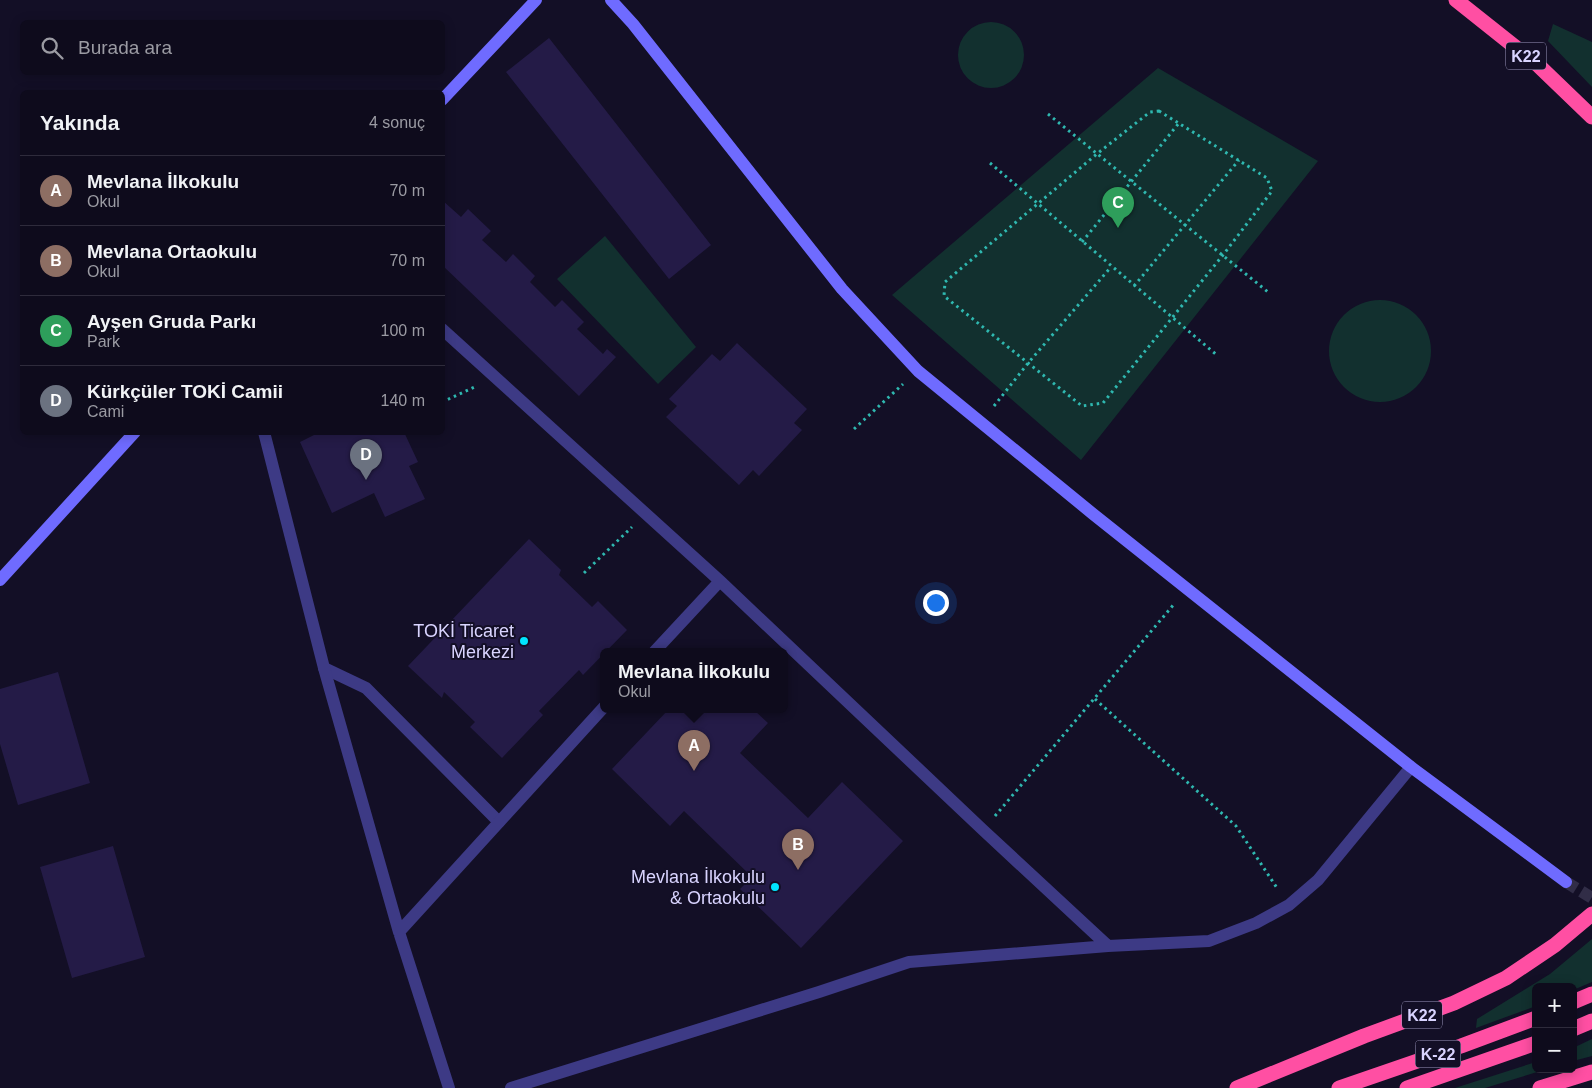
<!DOCTYPE html>
<html lang="tr">
<head>
<meta charset="utf-8">
<style>
  :root { --surface:#0e0b1c; --page:#171425; --text:#f1f3f6; --muted:#9b9ba3; --line:#2e2b3b; --accent:#00e5ff }
  body { margin:0; font-family:Arial,sans-serif; background:var(--page); color:var(--text) }
  .controls { position:absolute; right:15px; bottom:15px; display:grid; overflow:hidden; border-radius:8px; box-shadow:0 2px 12px #0003 }
  .controls button { width:45px; height:45px; display:grid; place-items:center; padding:0; border:0; border-bottom:1px solid var(--line); background:var(--surface); color:var(--text); font:25px sans-serif }
  .you { position:absolute; left:935px; top:602px; width:18px; height:18px; margin:-12px; border:4px solid #fff; border-radius:50%; background:#1a73e8; box-shadow:0 0 0 8px #1a73e833 }
  .badge { display:grid; place-items:center; width:32px; height:32px; border-radius:50%; background:var(--accent); color:#fff; font-size:16px; font-weight:700 }
  .pin { position:absolute; translate:-50% -41px; filter:drop-shadow(0 1px 2px #0008) }
  .pin::after { content:''; position:absolute; top:26px; width:18px; height:15px; background:inherit; clip-path:polygon(0 0,100% 0,50% 100%) }
  .popup { position:absolute; left:600px; top:648px; width:188px; height:65px; box-sizing:border-box; display:grid; place-content:center; border-radius:8px; background:var(--surface); filter:drop-shadow(0 1px 4px #0005); font-size:16px; white-space:nowrap; color:var(--muted) }
  .popup b { font-size:19px; color:var(--text) }
  .popup::after { content:''; position:absolute; left:50%; top:100%; margin-left:-10px; border:10px solid transparent; border-top-color:var(--surface) }
  .list { margin:0; padding:0; list-style:none }
  h2 { display:flex; justify-content:space-between; align-items:center; height:65px; margin:0; padding:0 20px; font-size:21px }
  h2 small { font-size:16px; font-weight:400; color:var(--muted) }
  .list li { display:grid; grid-template-columns:32px 1fr auto; gap:15px; align-items:center; box-sizing:border-box; height:70px; padding:0 20px; border-top:1px solid var(--line) }
  .list b { display:block; font-size:19px; white-space:nowrap }
  .list p { margin:0; font-size:16px; white-space:nowrap; color:var(--muted) }
  .list em { font-size:16px; font-style:normal; color:var(--muted) }
  .icon { flex:none; width:28px; height:28px; fill:none; stroke:currentColor; stroke-width:2; stroke-linecap:round; stroke-linejoin:round }
  .map { position:relative; flex:none; width:1592px; height:1088px; overflow:hidden }
  .search { position:absolute; background:var(--surface); box-shadow:0 2px 12px #0003; left:20px; top:20px; width:425px; height:55px; display:flex; align-items:center; gap:12px; box-sizing:border-box; padding:0 18px; border-radius:8px; color:var(--muted); font-size:19px }
  .panel { position:absolute; background:var(--surface); box-shadow:0 2px 12px #0003; left:20px; top:90px; width:425px; height:345px; border-radius:8px }
  .map>svg:first-child { display:block }
  .green { fill:#12302f }
  .building { fill:#241b47 }
  .lines { fill:none; stroke-linecap:round; stroke-linejoin:round }
  .secondary-tunnel { stroke:#312d47; stroke-width:12; stroke-dasharray:12 6; stroke-linecap:butt }
  .path { stroke:#2fb8b0; stroke-width:3; stroke-dasharray:2.5 4; stroke-linecap:butt }
  .lane { stroke:#3d3a85; stroke-width:12 }
  .street { stroke:#3d3a85; stroke-width:12 }
  .secondary { stroke:#6f6bff; stroke-width:12 }
  .highway { stroke:#ff4fa3; stroke-width:15 }
  .poi-dot { fill:#00e5ff; stroke:#130f26; stroke-width:2 }
  .labels { text-anchor:middle; stroke-width:4; stroke-linejoin:round; paint-order:stroke }
  .shield { fill:#130f26; stroke:#9e99be; stroke-width:1 }
  .shield-label { font-size:16px; font-weight:bold; fill:#d9d4ff }
  .poi-label { font-size:18px; fill:#d9d4ff; stroke:#130f26; text-anchor:end }
</style>
</head>
<body>
<div class="map">
<svg width="1592" height="1088" viewBox="0 0 1592 1088">
  <rect width="100%" height="100%" fill="#130f26"/>
  <path class="green" d="M958 55a33 33 0 1 1 66 0a33 33 0 1 1-66 0Z
    M 1553,24 L 1592,42 L 1592,87 L 1548,41 Z
    M 1158,68 L 1318,161 L 1081,460 L 892,295 Z
    M 605,236 L 696,347 L 658,384 L 557,279 Z
    M1329 351a51 51 0 1 1 102 0a51 51 0 1 1-102 0Z
    M 1592,939 L 1592,982 L 1573,990 L 1573,987 L 1536,987 L 1536,1006 L 1476,1028 L 1477,1019 L 1550,974 Z
    M 1592,1039 L 1592,1056 L 1573,1061 L 1573,1048 Z
    M 1536,1062 L 1536,1069 L 1547,1069 L 1485,1088 L 1455,1088 Z"/>
  <path class="building" d="M 549,38 L 711,245 L 669,279 L 506,72 Z
    M 442,200 L 461,217 L 468,209 L 491,231 L 482,240 L 506,262 L 513,254 L 535,276 L 530,282 L 555,307 L 562,300 L 584,322 L 577,329 L 603,354 L 607,349 L 616,357 L 579,396 L 442,265 Z
    M 737,343 L 807,409 L 794,423 L 802,430 L 759,476 L 753,470 L 739,485 L 666,417 L 677,406 L 669,399 L 712,354 L 720,361 Z
    M 320,432 L 385,432 L 386,434 L 389,432 L 404,432 L 418,462 L 409,466 L 425,499 L 385,517 L 374,493 L 332,513 L 300,442 Z
    M 529,539 L 561,570 L 559,575 L 592,607 L 598,601 L 627,630 L 583,675 L 579,670 L 539,711 L 543,715 L 502,758 L 470,727 L 475,722 L 444,692 L 442,698 L 408,666 Z
    M 58,672 L 90,783 L 18,805 L 0,744 L 0,689 Z
    M 668,710 L 754,710 L 768,723 L 740,753 L 808,818 L 842,782 L 903,841 L 801,948 L 740,889 L 752,877 L 684,811 L 670,826 L 612,769 Z
    M 113,846 L 145,957 L 72,978 L 40,867 Z"/>
  <g class="lines">
    <path class="secondary-tunnel" d="M 1566,882 L 1592,898"/>
    <path class="path" d="M 1159,111 L 1267,178 L 1272,191 L 1223,255 L 1103,403 L 1082,406 L 944,296 L 945,282 L 1098,153 L 1150,112 Z
      M 1048,114 L 1268,292
      M 990,163 L 1218,356
      M 1082,242 L 1179,123
      M 1134,286 L 1239,160
      M 442,402 L 477,386
      M 994,406 L 1029,362 L 1111,267
      M 854,429 L 903,384
      M 584,573 L 632,527
      M 1095,699 L 1236,826 L 1277,888
      M 995,816 L 1175,603"/>
    <path class="lane" d="M 324,668 L 366,688 L 499,822"/>
    <path class="street" d="M 442,329 L 720,581 L 983,830 L 1108,946
      M 264,432 L 324,668 L 399,932 L 449,1088
      M 654,652 L 720,581
      M 399,932 L 604,707
      M 511,1088 L 819,992 L 909,962 L 1108,946 L 1209,941 L 1256,923 L 1289,905 L 1318,880 L 1411,767"/>
    <path class="secondary" d="M 611,0 L 633,24 L 842,289 L 918,371 L 1093,514 L 1411,767 L 1566,882
      M 442,100 L 536,0
      M 0,580 L 135,432"/>
    <path class="highway" d="M 1456,0 L 1539,66 L 1592,117
      M 1573,1002 L 1592,994
      M 1573,1029 L 1592,1021
      M 1237,1088 L 1364,1036 L 1454,1003 L 1506,978 L 1555,945 L 1592,914
      M 1339,1088 L 1461,1046 L 1536,1018
      M 1407,1088 L 1536,1043
      M 1540,1088 L 1592,1072"/>
  </g>
  <g class="poi-dot">
    <circle cx="524" cy="641" r="5"/>
    <circle cx="775" cy="887" r="5"/>
  </g>
  <g class="labels">
    <g class="shield">
      <rect x="1506" y="42.5" width="40" height="27" rx="4"/>
      <rect x="1402" y="1001.5" width="40" height="27" rx="4"/>
      <rect x="1415.5" y="1040.5" width="45" height="27" rx="4"/>
    </g>
    <g class="shield-label">
      <text x="1526" y="62">K22</text>
      <text x="1422" y="1021">K22</text>
      <text x="1438" y="1060">K-22</text>
    </g>
    <g class="poi-label">
      <text x="514" y="637">TOKİ Ticaret<tspan x="514" dy="21">Merkezi</tspan></text>
      <text x="765" y="883">Mevlana İlkokulu<tspan x="765" dy="21">&amp; Ortaokulu</tspan></text>
    </g>
  </g>
</svg>
<div class="controls">
<button>+</button>
<button>−</button>
</div>
<div class="you"></div>
<div class="pin badge" style="left:694px;top:771px;background:#8d6e63">A</div>
<div class="popup"><b>Mevlana İlkokulu</b>Okul</div>
<div class="pin badge" style="left:798px;top:870px;background:#8d6e63">B</div>
<div class="pin badge" style="left:1118px;top:228px;background:#2e9e5b">C</div>
<div class="pin badge" style="left:366px;top:480px;background:#6b7280">D</div>
<div class="search"><svg class="icon" aria-label="search" viewBox="0 0 24 24"><circle cx="10" cy="10" r="6"/><path d="M15 15l6 6"/></svg>Burada ara</div>
<section class="panel">
<h2>Yakında<small>4 sonuç</small></h2>
<ul class="list">
<li><span class="badge" style="background:#8d6e63">A</span><div><b>Mevlana İlkokulu</b><p>Okul</p></div><em>70 m</em></li>
<li><span class="badge" style="background:#8d6e63">B</span><div><b>Mevlana Ortaokulu</b><p>Okul</p></div><em>70 m</em></li>
<li><span class="badge" style="background:#2e9e5b">C</span><div><b>Ayşen Gruda Parkı</b><p>Park</p></div><em>100 m</em></li>
<li><span class="badge" style="background:#6b7280">D</span><div><b>Kürkçüler TOKİ Camii</b><p>Cami</p></div><em>140 m</em></li>
</ul>
</section>
</div>
</body>
</html>
